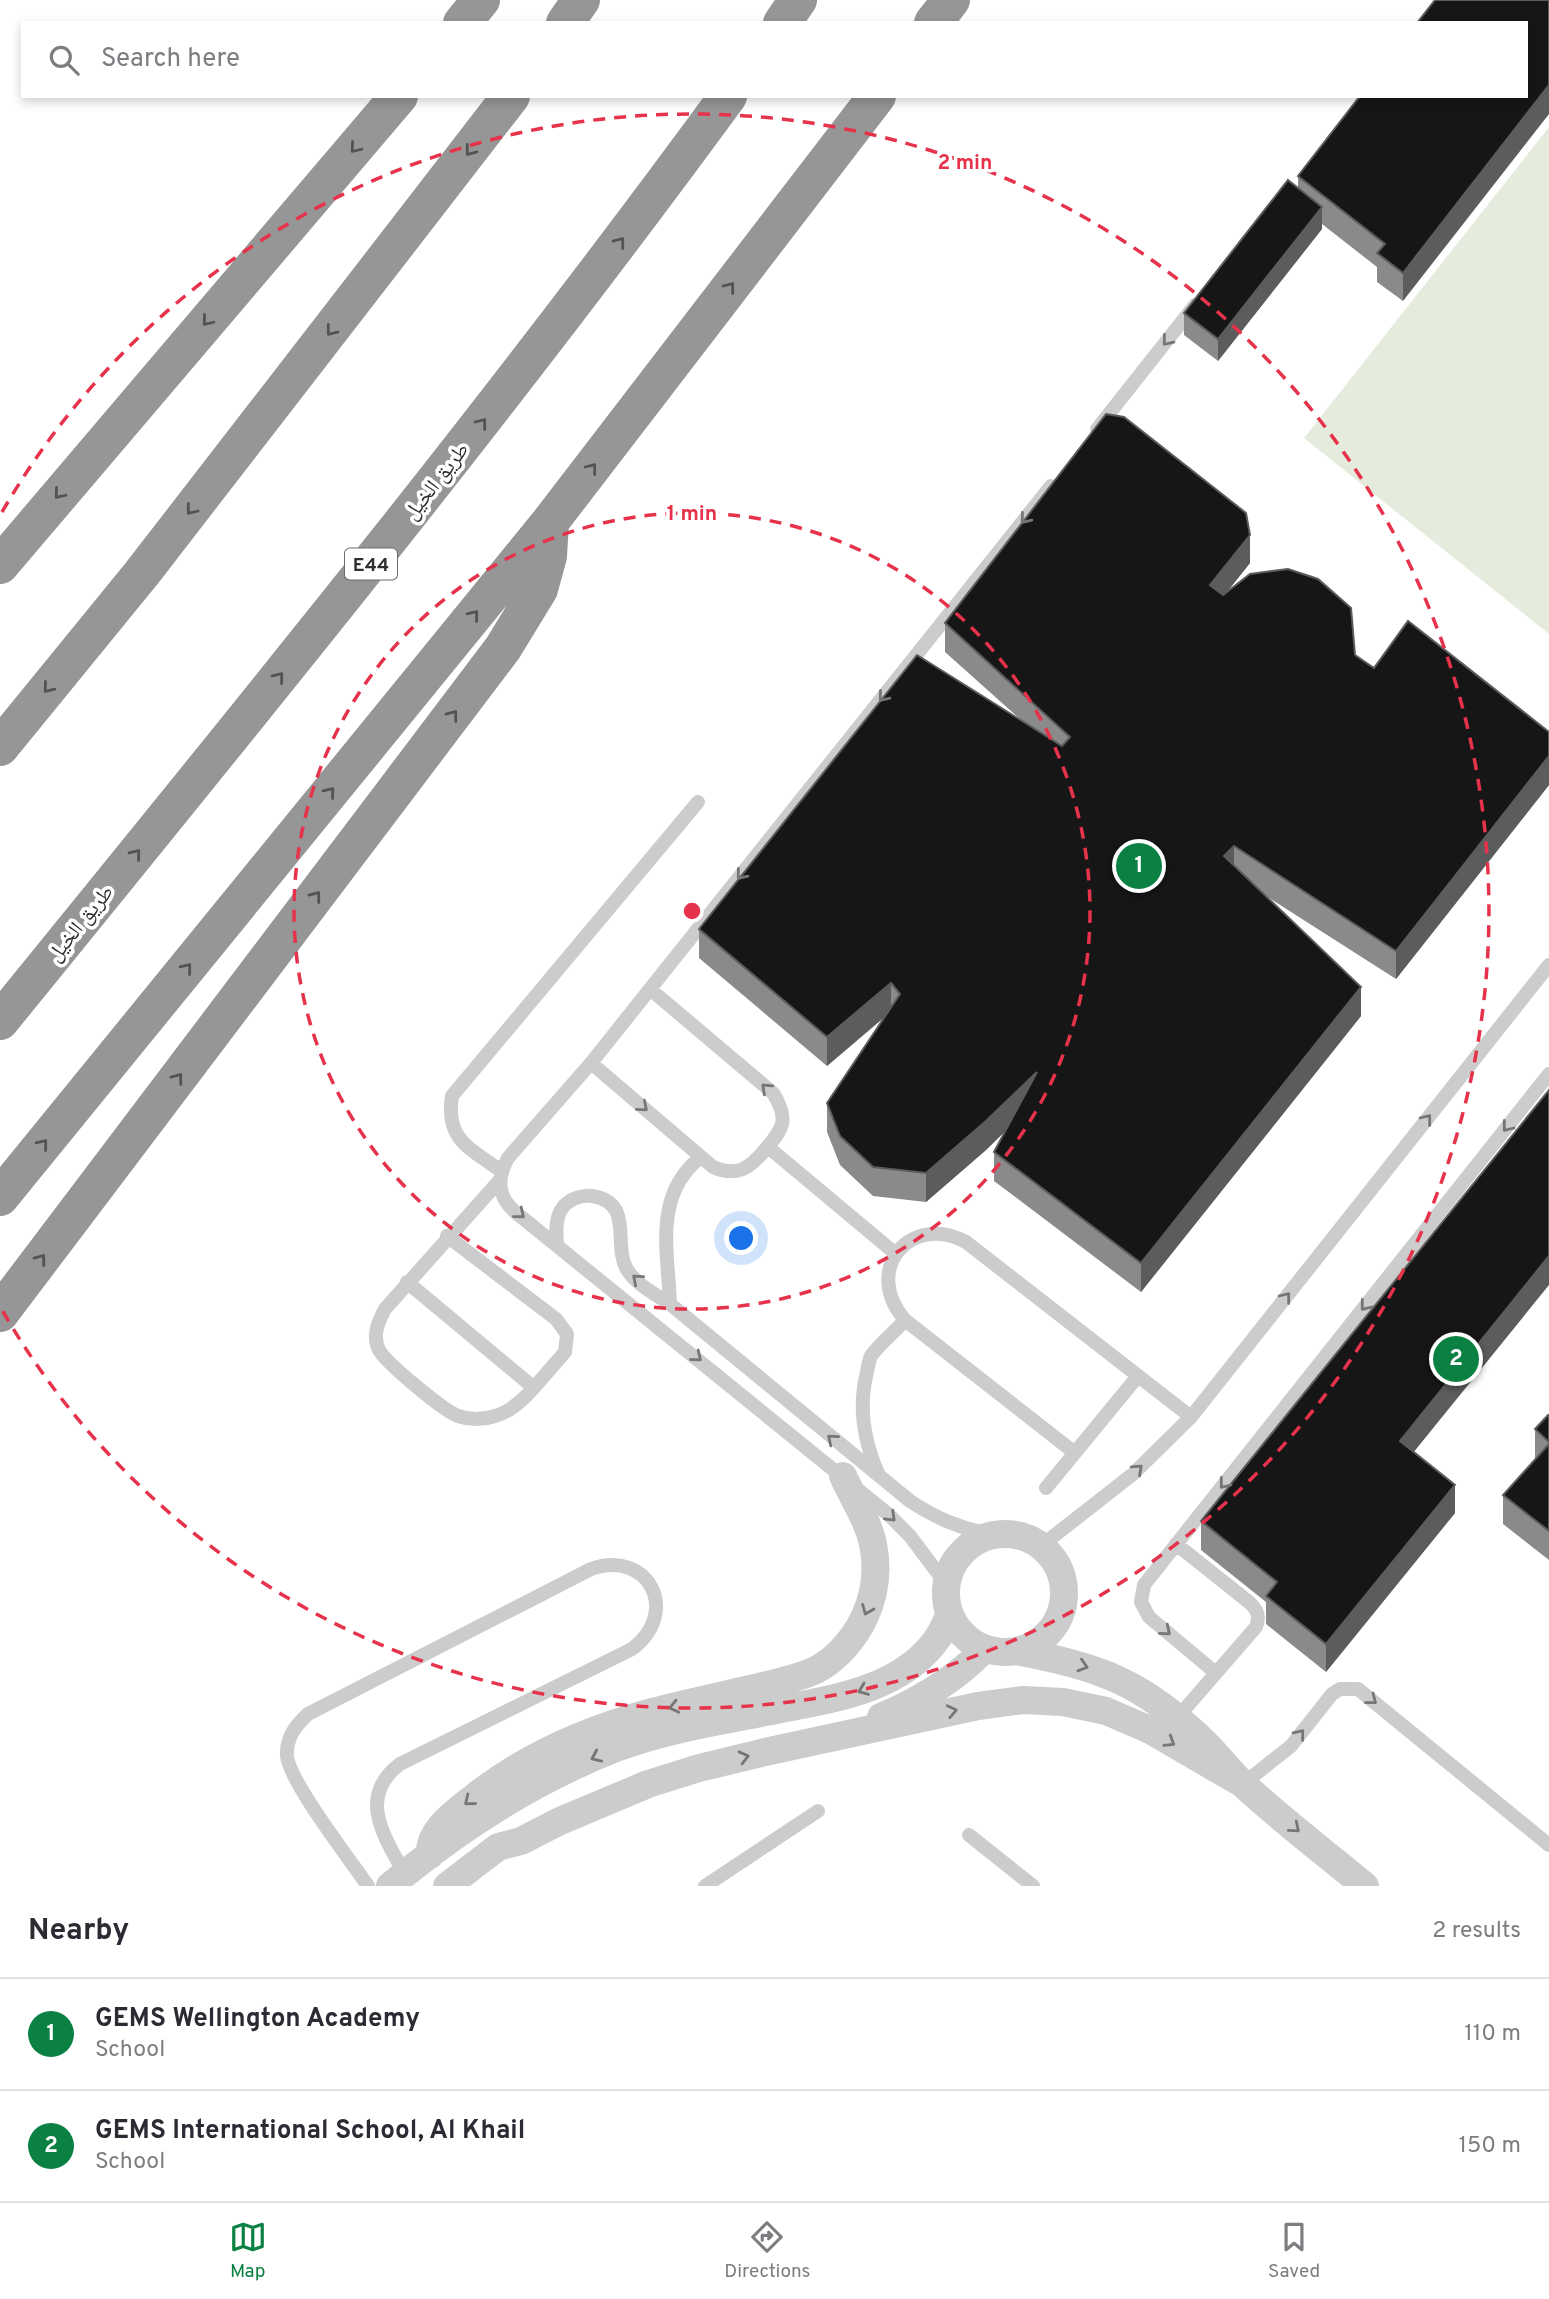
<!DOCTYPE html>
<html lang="en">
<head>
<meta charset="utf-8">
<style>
  :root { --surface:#fff; --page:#f7f7f7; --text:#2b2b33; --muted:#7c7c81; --line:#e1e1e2; --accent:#0b8043 }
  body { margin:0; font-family:Overpass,"Noto Naskh Arabic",sans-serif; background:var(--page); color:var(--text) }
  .you { position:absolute; left:742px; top:1239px; width:24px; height:24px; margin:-18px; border:5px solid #fff; border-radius:50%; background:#1a73e8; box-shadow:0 0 0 10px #1a73e833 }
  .badge { display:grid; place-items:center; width:46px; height:46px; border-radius:50%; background:var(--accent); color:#fff; font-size:23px; font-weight:700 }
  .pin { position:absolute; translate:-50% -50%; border:4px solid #fff; box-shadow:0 2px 7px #0006 }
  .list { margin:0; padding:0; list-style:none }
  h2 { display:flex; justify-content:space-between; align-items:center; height:91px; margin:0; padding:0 28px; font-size:30px }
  h2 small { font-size:23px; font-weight:400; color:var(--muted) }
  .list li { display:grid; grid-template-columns:46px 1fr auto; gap:21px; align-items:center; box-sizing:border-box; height:112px; padding:0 28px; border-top:2px solid var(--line) }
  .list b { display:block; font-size:26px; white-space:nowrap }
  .list p { margin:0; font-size:23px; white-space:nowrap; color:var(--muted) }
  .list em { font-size:23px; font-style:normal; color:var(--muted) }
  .icon { flex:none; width:38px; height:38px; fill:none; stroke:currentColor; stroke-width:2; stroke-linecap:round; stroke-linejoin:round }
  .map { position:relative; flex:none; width:1549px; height:1886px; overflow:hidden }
  .search { position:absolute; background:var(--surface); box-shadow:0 4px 10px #0003; left:21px; right:21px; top:21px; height:77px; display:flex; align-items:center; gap:18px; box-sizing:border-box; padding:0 24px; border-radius:0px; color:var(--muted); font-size:26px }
  .sheet { height:315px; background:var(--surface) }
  nav { display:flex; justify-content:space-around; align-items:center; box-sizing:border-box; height:98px; border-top:2px solid var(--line); background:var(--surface); font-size:19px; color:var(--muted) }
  nav a { display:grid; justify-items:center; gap:4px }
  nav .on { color:var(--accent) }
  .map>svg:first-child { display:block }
  .green { fill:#e6ecdd }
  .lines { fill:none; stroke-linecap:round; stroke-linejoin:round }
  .lane { stroke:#ccc; stroke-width:14 }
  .street { stroke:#ccc; stroke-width:28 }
  .highway { stroke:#969696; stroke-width:38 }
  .wall { fill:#8a8a8a }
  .shaded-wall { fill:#5c5c5c }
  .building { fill:#161616; stroke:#5c5c5c; stroke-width:2 }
  .oneway { stroke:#535353 }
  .oneway2 { stroke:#767676 }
  .ring { fill:none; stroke:#e6324a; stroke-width:3.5; stroke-dasharray:12 9 }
  .labels { text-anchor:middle; stroke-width:7; stroke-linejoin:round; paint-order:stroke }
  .shield { fill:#fff; stroke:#6d6d6d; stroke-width:2 }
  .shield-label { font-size:19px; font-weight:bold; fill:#2f2f2f }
  .street-label { font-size:21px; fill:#2f2f2f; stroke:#fff }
  .centre { fill:#e6324a; stroke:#fff; stroke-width:3.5 }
  .ring-label { font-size:21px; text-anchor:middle; font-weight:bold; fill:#e6324a; stroke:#fff; stroke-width:7; stroke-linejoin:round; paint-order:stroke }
</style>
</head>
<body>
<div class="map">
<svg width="1549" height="1886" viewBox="0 0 1549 1886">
  <rect width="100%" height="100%" fill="#fff"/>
  <path class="green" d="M 1549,127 L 1549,634 L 1304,438 Z"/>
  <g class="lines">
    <path class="lane" d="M 1097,429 L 1195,305
      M 591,1063 L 713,1167 C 736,1177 749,1169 764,1151 C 783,1129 790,1120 773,1093 L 650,989
      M 768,1147 L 896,1254
      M 501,1171 C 470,1148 445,1140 452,1096 L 698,802
      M 447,1236 L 556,1319 L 567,1334 L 565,1352 L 559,1359 C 541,1378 521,1409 495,1416 C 483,1420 470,1420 458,1416 C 444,1411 386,1363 379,1350 C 372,1336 378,1322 385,1309 L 500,1180
      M 557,1244 C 556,1231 555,1218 563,1207 C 570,1199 581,1195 592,1196 C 636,1203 611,1246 628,1271 C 637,1285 657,1295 670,1304 L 910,1501 C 937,1519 962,1529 994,1535
      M 407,1282 L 533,1387
      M 670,1304 C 668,1251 653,1194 701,1157
      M 1075,1453 L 905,1320 C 862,1271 909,1212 966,1242 L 1191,1417
      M 878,1473 C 864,1441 858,1407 867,1372 C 868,1367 869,1360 871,1356 C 880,1343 895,1332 905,1320
      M 1046,1488 L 1138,1376
      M 1176,1544 L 1250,1603 C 1258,1610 1260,1617 1256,1627 L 1177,1718
      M 1041,1546 L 1133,1474 L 1191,1417 L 1549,965
      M 946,1584 L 910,1536 L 888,1514 L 514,1211 C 497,1195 497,1178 508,1158 L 591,1063 L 1051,486
      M 1216,1673 L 1149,1617 L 1141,1602 L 1144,1585 L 1549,1074
      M 1243,1784 L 1291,1746 L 1332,1694 L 1340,1689 L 1358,1689 L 1549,1845
      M 969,1835 L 1033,1886
      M 368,1886 C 351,1861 289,1781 287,1756 C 286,1738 295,1726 308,1714 L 591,1569 C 649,1549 681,1612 632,1649 L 400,1764 C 356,1797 385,1838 406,1876
      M 705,1886 L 818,1811"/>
    <path class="street" d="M946 1593a59 59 0 1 1 118 0a59 59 0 1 1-118 0Z
      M 1016,1651 C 1100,1667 1143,1682 1205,1743 C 1219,1757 1231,1773 1245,1786 C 1283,1821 1325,1853 1365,1886
      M 881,1717 C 917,1702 958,1678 984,1649
      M 430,1855 C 428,1831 454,1813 472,1799 C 525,1756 586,1730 652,1712 C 686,1703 720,1696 755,1688 C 775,1683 796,1679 816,1670 C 837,1659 855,1638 865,1616 C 875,1594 878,1569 873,1544 C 868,1520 853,1498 843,1476
      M 390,1886 C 457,1830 534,1780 616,1748 C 667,1729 722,1721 776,1710 C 832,1699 901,1690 937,1639 C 942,1632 945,1624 949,1616
      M 447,1886 L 498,1847 L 521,1841 L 560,1821 L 648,1784 L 699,1768 L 765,1752 L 978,1706 L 1023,1700 L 1063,1702 L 1106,1711 L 1150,1730 L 1243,1784"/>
    <path class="highway" d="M 462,23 L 481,0
      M 565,23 L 581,0
      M 782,23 L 798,0
      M 933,23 L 951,0
      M 0,565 L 399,96
      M 0,747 L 142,573 L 511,96
      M 0,1021 C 248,716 496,413 728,96
      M 0,1197 L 550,522 L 877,96
      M 0,1313 L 503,648 L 539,589 L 548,556 L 550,522"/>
  </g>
  <path class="wall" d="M 1526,96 L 1403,301 L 1377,282 L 1377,267 L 1322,224 L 1322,229 L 1218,361 L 1184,335 L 1184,313 L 1298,188 L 1298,176 Z
    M 1250,563 L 1227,592 L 1355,655 L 1374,668 L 1549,732 L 1549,785 L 1396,979 L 1263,894 L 1361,1016 L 1141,1292 L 994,1181 L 994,1152 L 1006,1130 L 986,1150 L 926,1202 L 873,1196 L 840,1165 L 827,1132 L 827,1103 L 885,1017 L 827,1066 L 699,958 L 699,929 L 1021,720 L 945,652 L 945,623 Z
    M 1549,1415 L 1549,1560 L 1503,1524 L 1503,1495 L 1536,1459 L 1535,1458 L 1535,1429 Z
    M 1414,1452 L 1455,1513 L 1326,1672 L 1266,1624 L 1266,1602 L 1201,1550 L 1201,1521 Z"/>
  <path class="shaded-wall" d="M 1549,85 L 1549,114 L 1403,301 L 1403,273 Z
    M 1322,207 L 1322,229 L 1218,361 L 1218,339 Z
    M 1250,535 L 1250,563 L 1210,613 L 1210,585 Z
    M 1549,756 L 1549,785 L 1396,979 L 1396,951 Z
    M 1234,846 L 1234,875 L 1224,856 Z
    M 891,983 L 891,1011 L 827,1066 L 827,1037 Z
    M 1361,987 L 1361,1016 L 1141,1292 L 1141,1263 Z
    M 1037,1072 L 1037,1100 L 986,1150 L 926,1202 L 926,1173 Z
    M 1549,1256 L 1549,1285 L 1400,1469 L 1400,1441 Z
    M 1455,1485 L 1455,1513 L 1326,1672 L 1326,1644 Z"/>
  <path class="building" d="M 1435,0 L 1549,0 L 1549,85 L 1403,273 L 1377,253 L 1385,244 L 1298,176 L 1360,96 L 1526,96 L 1526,23 L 1417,23 Z
    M 1288,180 L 1322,207 L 1218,339 L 1184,313 Z
    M 1106,414 L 1124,417 L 1246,513 L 1250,535 L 1210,585 L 1223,595 L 1250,574 L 1288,569 L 1318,579 L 1351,608 L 1355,655 L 1374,668 L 1408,621 L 1549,732 L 1549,756 L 1396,951 L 1234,846 L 1224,856 L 1361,987 L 1141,1263 L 994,1152 L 1037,1072 L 986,1121 L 926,1173 L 873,1167 L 840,1136 L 827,1103 L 900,994 L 891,983 L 827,1037 L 699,929 L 917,655 L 1062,746 L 1070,737 L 945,623 Z
    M 1549,1090 L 1549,1256 L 1400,1441 L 1455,1485 L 1326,1644 L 1266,1596 L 1277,1582 L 1201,1521 Z
    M 1548,1415 L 1549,1415 L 1549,1442 L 1535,1429 Z
    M 1549,1444 L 1549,1531 L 1503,1495 Z"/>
  <defs><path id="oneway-chevron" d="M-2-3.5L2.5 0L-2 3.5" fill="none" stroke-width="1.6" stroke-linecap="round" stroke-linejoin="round" transform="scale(1.75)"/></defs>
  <g class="oneway">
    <use href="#oneway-chevron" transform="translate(355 148) rotate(130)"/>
    <use href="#oneway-chevron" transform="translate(470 151) rotate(127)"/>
    <use href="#oneway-chevron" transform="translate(620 242) rotate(-53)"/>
    <use href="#oneway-chevron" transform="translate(730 287) rotate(-52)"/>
    <use href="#oneway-chevron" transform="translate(207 321) rotate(130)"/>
    <use href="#oneway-chevron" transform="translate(331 331) rotate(128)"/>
    <use href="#oneway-chevron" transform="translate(482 423) rotate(-52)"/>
    <use href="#oneway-chevron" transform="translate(592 468) rotate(-52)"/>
    <use href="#oneway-chevron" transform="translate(59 494) rotate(130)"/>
    <use href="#oneway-chevron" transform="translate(191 510) rotate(128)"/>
    <use href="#oneway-chevron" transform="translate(474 615) rotate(-51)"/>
    <use href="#oneway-chevron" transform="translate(279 677) rotate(-51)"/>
    <use href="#oneway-chevron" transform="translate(48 688) rotate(129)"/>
    <use href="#oneway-chevron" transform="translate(453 715) rotate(-53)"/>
    <use href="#oneway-chevron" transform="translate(330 792) rotate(-51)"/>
    <use href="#oneway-chevron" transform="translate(136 854) rotate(-51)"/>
    <use href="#oneway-chevron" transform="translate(316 896) rotate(-53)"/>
    <use href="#oneway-chevron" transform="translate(187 968) rotate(-51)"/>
    <use href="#oneway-chevron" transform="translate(178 1078) rotate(-53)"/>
    <use href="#oneway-chevron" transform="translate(43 1144) rotate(-51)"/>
    <use href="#oneway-chevron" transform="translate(41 1259) rotate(-53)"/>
  </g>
  <g class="oneway2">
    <use href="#oneway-chevron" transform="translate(1167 341) rotate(129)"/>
    <use href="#oneway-chevron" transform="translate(1025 519) rotate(129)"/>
    <use href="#oneway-chevron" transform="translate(883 697) rotate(129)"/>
    <use href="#oneway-chevron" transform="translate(741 875) rotate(129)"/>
    <use href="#oneway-chevron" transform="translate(766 1088) rotate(-137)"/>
    <use href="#oneway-chevron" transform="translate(643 1107) rotate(41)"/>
    <use href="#oneway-chevron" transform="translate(1427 1119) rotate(-52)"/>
    <use href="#oneway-chevron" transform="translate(1507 1127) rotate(128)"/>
    <use href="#oneway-chevron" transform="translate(520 1214) rotate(39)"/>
    <use href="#oneway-chevron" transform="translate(637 1279) rotate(-139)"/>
    <use href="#oneway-chevron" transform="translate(1286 1297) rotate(-52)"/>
    <use href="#oneway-chevron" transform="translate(1365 1306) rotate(128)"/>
    <use href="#oneway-chevron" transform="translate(697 1357) rotate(39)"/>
    <use href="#oneway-chevron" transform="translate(832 1439) rotate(-140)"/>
    <use href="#oneway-chevron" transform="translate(1138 1469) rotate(-42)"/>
    <use href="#oneway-chevron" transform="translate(1224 1484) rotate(128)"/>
    <use href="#oneway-chevron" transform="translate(891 1517) rotate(44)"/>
    <use href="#oneway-chevron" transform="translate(867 1610) rotate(112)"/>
    <use href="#oneway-chevron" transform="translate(1166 1631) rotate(40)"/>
    <use href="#oneway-chevron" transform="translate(1083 1666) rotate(17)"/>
    <use href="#oneway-chevron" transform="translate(863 1690) rotate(159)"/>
    <use href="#oneway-chevron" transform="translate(1372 1700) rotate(38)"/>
    <use href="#oneway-chevron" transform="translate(674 1707) rotate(167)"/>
    <use href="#oneway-chevron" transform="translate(952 1711) rotate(-12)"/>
    <use href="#oneway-chevron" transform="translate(1300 1734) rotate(-51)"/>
    <use href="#oneway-chevron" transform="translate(1170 1742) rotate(32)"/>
    <use href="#oneway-chevron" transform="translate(596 1757) rotate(156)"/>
    <use href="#oneway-chevron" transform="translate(744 1757) rotate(-14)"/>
    <use href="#oneway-chevron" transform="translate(469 1801) rotate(141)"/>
    <use href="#oneway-chevron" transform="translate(1295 1828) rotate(40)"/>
  </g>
  <g class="ring">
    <circle cx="692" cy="911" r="398"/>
    <path d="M2 512A797 797 0 1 1 2 1310"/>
  </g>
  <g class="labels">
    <rect class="shield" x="345" y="548.5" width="52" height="31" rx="5"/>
    <g class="shield-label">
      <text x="371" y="571">E44</text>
    </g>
    <g class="street-label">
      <text transform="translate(436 481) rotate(-52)" y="7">طريق الخيل</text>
      <text transform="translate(80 923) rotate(-51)" y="7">طريق الخيل</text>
    </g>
  </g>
  <circle cx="692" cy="911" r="10" class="centre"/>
  <g class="ring-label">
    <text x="965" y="169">2 min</text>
    <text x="692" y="520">1 min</text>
  </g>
</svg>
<div class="you"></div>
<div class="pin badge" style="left:1139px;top:866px">1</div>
<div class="pin badge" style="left:1456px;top:1359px">2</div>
<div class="search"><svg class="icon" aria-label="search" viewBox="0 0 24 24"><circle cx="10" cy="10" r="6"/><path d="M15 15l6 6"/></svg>Search here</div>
</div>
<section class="sheet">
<h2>Nearby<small>2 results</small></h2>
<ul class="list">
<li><span class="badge">1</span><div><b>GEMS Wellington Academy</b><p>School</p></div><em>110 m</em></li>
<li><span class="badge">2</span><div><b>GEMS International School, Al Khail</b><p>School</p></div><em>150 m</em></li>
</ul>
</section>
<nav>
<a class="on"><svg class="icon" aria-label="map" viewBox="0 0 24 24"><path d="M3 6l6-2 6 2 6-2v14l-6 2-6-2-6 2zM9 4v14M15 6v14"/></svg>Map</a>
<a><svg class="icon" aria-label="directions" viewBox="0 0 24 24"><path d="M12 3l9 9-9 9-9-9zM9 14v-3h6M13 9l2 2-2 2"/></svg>Directions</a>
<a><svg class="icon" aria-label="saved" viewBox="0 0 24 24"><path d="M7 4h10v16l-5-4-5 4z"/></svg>Saved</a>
</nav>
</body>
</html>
